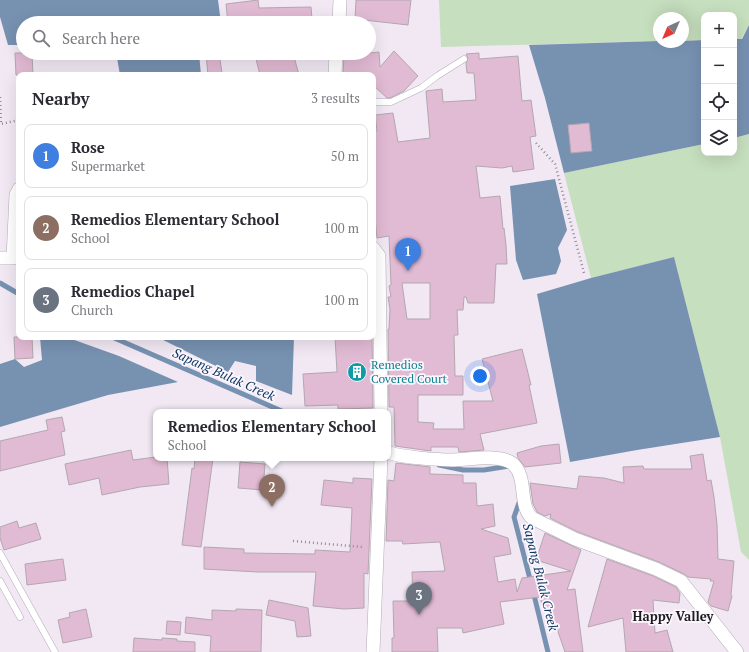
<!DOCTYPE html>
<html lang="en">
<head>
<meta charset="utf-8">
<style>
  :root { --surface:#fff; --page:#f7f7f7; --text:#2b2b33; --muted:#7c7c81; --line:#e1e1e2; --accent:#b45309 }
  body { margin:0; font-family:"PT Serif",serif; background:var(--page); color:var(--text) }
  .controls { position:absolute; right:12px; top:12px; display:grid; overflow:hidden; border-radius:8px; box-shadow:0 4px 16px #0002 }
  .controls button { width:36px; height:36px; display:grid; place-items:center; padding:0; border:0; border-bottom:1px solid var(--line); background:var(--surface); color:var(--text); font:20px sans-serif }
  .compass { position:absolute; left:653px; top:12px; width:36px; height:36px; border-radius:50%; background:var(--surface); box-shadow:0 4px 16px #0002; rotate:224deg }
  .you { position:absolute; left:480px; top:376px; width:14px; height:14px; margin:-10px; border:3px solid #fff; border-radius:50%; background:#1a73e8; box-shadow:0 0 0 6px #1a73e833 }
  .badge { display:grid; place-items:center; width:26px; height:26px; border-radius:50%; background:var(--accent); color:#fff; font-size:13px; font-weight:700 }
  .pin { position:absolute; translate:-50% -33px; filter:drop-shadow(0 1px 2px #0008) }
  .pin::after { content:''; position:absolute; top:21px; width:14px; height:12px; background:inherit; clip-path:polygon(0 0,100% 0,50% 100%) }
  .popup { position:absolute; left:153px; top:409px; width:238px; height:52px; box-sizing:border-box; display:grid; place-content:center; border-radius:8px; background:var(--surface); filter:drop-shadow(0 1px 3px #0005); font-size:13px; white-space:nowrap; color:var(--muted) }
  .popup b { font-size:15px; color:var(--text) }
  .popup::after { content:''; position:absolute; left:50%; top:100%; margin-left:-8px; border:8px solid transparent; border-top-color:var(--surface) }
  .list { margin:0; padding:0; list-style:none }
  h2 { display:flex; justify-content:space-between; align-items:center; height:52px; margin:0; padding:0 16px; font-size:17px }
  h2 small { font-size:13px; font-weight:400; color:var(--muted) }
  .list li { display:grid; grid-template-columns:26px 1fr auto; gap:12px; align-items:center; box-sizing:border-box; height:64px; margin:0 8px 8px; padding:0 8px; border:1px solid var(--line); border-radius:8px }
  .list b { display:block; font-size:15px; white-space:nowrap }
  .list p { margin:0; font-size:13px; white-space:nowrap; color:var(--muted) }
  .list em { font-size:13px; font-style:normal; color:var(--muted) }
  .icon { flex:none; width:22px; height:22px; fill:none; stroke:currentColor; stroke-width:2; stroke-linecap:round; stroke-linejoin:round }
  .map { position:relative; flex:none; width:749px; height:652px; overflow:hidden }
  .search { position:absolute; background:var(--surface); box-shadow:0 4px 16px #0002; left:16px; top:16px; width:360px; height:44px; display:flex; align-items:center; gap:10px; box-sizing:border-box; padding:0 14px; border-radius:22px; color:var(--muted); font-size:15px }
  .panel { position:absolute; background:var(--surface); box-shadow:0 4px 16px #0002; left:16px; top:72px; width:360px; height:268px; border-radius:8px }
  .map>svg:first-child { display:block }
  .green { fill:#c6dfbe }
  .water { fill:#7791b1 }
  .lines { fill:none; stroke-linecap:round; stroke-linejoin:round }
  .stream { stroke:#7791b1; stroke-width:5 }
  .building { fill:#e1bad3; stroke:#b4a7af; fill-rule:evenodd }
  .service-casing { stroke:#b3abb6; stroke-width:7 }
  .minor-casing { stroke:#b3abb6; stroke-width:14 }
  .path { stroke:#928c95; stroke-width:2.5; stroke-dasharray:1 3; stroke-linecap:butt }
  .service { stroke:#fff; stroke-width:6 }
  .minor { stroke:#fff; stroke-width:13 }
  .labels { text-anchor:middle; stroke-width:3.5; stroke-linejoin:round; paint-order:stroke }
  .culture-label { font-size:12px; fill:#0d838f; stroke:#fcf7fe; text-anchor:start }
  .water-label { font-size:13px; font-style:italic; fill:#0b345d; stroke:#fcf7fe }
  .neighbourhood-label { font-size:13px; font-weight:bold; fill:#1e1b1f; stroke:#fcf7fe }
</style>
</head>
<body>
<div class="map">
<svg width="749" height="652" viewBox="0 0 749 652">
  <rect width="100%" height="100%" fill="#f1e8f4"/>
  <path class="green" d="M 439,0 L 749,0 L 749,25 L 741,39 L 734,39 L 734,15 L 704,15 L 704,40 L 683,41 L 683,18 L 659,18 L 659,41 L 441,47 Z
    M 749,134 L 749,560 L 741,552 L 720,437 L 674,257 L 591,278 L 564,173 L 704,144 L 704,153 L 734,153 L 734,138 Z"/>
  <path class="water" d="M 0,0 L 218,0 L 221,23 L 23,23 L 23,45 L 8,45 L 0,17 Z
    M 749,25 L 749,134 L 734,138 L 734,39 L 742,39 Z
    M 704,40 L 704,144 L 564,173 L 545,98 L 529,45 L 659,41 L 683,42 L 683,41 Z
    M 174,53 L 199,53 L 201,75 L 120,75 L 117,58 Z
    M 555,179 L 567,230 L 558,248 L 561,261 L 556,274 L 523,280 L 516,260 L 510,186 Z
    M 674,257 L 720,437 L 637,450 L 570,462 L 537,294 L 591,278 Z
    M 40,337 L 66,337 L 119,356 L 178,382 L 108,395 L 0,427 L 0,364 L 15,359 L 24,367 L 42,360 Z
    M 157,337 L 294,337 L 292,395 L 256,381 L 256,366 L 235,361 L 228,372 Z"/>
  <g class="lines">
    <path class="stream" d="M 0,283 L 19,294
      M 112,337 L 284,412
      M 439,465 L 463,470 L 484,470 L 509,466
      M 520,500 L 514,517 L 531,583
      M 533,591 L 548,652"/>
  </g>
  <path class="building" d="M 258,0 L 259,8 L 311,7 L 312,19 L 261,22 L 261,23 L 228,23 L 226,4 Z
    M 356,0 L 411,0 L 408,25 L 355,19 Z
    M 394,51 L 418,76 L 404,91 L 390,98 L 387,98 L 373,85 L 373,75 L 343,75 L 344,56 L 379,52 L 380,67 Z
    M 15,53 L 32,53 L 33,75 L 16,75 Z
    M 219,53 L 222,73 L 208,75 L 206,54 Z
    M 264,53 L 293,53 L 299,75 L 260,75 L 255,55 Z
    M 479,53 L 479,59 L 518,56 L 522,101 L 531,100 L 536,136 L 530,137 L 534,169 L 513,172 L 512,166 L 502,168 L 476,166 L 480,198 L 500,196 L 503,229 L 504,228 L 506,245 L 507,264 L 496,264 L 494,303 L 468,303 L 466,297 L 464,297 L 463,310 L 457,310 L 458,335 L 454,335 L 455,376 L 463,376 L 463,395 L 418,395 L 418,422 L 434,423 L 433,429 L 464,429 L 463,401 L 493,401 L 482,359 L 522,349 L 531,385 L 529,385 L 537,423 L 480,434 L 484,450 L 459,452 L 458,447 L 431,447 L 431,451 L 402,447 L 395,446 L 394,407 L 389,407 L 388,329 L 389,329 L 390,309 L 388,297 L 391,297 L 389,286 L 391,285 L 389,236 L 377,238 L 375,218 L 373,219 L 373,132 L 377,131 L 375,115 L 393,113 L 398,142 L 430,138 L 426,91 L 442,89 L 443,102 L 476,100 L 474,73 L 467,73 L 466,63 L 468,58 L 466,54 ZM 402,283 L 430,283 L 430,319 L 407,319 Z
    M 589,123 L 592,151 L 571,153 L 568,125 Z
    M 14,337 L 32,337 L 33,358 L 15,359 Z
    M 335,337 L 372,337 L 373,408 L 338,409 L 338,405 L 305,406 L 303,374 L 337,372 Z
    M 62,417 L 65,431 L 61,432 L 65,455 L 0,471 L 0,441 L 48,430 L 46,420 Z
    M 559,444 L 561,463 L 525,467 L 518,458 L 517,453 L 541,446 Z
    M 131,450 L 133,460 L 156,457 L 167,458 L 169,484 L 140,487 L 102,495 L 99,478 L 69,485 L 65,464 Z
    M 703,454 L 707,481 L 711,480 L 714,497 L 717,524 L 718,559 L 734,561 L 731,595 L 732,596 L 728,611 L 711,606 L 708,602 L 714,581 L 710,581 L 711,579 L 688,577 L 684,574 L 659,562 L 578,532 L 550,518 L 551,514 L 545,516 L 537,512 L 533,504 L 530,483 L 577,489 L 579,476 L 604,478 L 624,483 L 623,467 L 643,466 L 644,469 L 692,469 L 690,456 Z
    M 195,458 L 213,458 L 201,547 L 182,545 L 192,468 L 194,469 Z
    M 240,462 L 265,464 L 263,490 L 238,488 Z
    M 396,463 L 430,467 L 430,474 L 463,475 L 463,483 L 476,483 L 477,506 L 493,504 L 495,526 L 481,529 L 508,538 L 511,554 L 494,557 L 498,582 L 515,579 L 517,592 L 522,578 L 571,571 L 536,560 L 545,533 L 581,550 L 567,590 L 575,589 L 583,652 L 565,652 L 556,626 L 553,627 L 548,608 L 543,609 L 540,597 L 500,602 L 504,624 L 463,633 L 462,628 L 437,628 L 438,652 L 392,652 L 392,638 L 394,638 L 393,601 L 413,601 L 412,572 L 445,571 L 440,542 L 403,544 L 402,541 L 386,541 L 388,480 L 394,481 Z
    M 353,478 L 372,479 L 368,574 L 364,573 L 364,608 L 344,609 L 313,606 L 316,572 L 258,572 L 204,569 L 204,547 L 244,549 L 244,553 L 315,554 L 315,550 L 350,552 L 352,508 L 321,505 L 324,480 L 353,483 Z
    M 17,521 L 19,528 L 36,523 L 41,539 L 4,550 L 0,538 L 0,527 Z
    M 63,559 L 66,580 L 27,585 L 25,564 Z
    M 607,559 L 653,576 L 676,587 L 680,593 L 679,603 L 653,600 L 655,633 L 667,630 L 673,652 L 626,652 L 623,618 L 588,627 Z
    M 269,600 L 308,608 L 311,636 L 297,637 L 295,621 L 266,615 Z
    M 86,609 L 92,637 L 63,643 L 58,620 L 70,617 L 69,613 Z
    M 236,609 L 262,610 L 261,652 L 210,652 L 211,636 L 185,633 L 186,617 L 212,620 L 212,610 L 236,611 Z
    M 167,621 L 181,622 L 180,635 L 166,634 Z
    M 134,638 L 162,640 L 162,638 L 177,639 L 177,641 L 195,642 L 195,652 L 133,652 Z"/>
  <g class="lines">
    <g class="service-casing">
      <path id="service" d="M 373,102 L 391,102 L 421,88 L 437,76 L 464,59
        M 0,553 L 55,652
        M 0,581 L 20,617"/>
    </g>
    <g class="minor-casing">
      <path id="minor" d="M 339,23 L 340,0
        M 335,75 L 336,53
        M 373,248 L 379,256 L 381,412
        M 0,258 L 13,258 L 16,195 L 19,189
        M 388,452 C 397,457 440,460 452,460 C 468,460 500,453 513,464 C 528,478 518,505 532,518 L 575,539 L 656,569 L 681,581 L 737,652
        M 373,652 L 381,458"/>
    </g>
    <path class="path" d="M 0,97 L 1,124 L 19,120
      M 536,143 L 555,164 L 584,273
      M 293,541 L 363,547"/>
    <use href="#service" class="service"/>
    <use href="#minor" class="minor"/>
  </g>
  <defs>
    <g id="building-disc" transform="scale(1)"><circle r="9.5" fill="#0f9aa8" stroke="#fcf7fe"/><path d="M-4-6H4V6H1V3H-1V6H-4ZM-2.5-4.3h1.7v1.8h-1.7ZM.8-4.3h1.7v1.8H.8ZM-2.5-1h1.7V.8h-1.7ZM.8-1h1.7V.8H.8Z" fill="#fff"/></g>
  </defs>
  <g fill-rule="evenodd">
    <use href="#building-disc" x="357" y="372"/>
  </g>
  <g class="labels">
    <g class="culture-label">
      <text x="371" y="369">Remedios<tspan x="371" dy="14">Covered Court</tspan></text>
    </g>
    <g class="water-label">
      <text transform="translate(224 374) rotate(24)" y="5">Sapang Bulak Creek</text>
      <text transform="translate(541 577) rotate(76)" y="5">Sapang Bulak Creek</text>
    </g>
    <g class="neighbourhood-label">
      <text x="673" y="621">Happy Valley</text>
    </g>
  </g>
</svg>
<div class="controls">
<button>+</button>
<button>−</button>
<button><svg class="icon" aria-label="locate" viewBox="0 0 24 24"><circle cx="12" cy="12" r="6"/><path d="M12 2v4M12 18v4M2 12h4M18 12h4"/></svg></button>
<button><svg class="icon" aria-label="layers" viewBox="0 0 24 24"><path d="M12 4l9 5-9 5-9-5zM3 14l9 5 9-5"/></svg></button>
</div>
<svg class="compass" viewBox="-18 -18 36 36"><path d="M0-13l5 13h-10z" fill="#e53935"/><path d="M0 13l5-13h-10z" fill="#7c7c81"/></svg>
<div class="you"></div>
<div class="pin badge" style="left:408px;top:271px;background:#3f7fe0">1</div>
<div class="pin badge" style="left:272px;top:507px;background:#8d6e63">2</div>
<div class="popup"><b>Remedios Elementary School</b>School</div>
<div class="pin badge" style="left:419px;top:615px;background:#6b7280">3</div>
<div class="search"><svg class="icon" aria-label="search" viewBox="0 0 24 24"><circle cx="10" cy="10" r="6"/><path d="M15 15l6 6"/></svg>Search here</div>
<section class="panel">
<h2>Nearby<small>3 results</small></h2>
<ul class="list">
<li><span class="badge" style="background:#3f7fe0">1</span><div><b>Rose</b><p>Supermarket</p></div><em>50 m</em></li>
<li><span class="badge" style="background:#8d6e63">2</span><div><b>Remedios Elementary School</b><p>School</p></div><em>100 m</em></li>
<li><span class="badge" style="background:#6b7280">3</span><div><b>Remedios Chapel</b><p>Church</p></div><em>100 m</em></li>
</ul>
</section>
</div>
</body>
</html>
